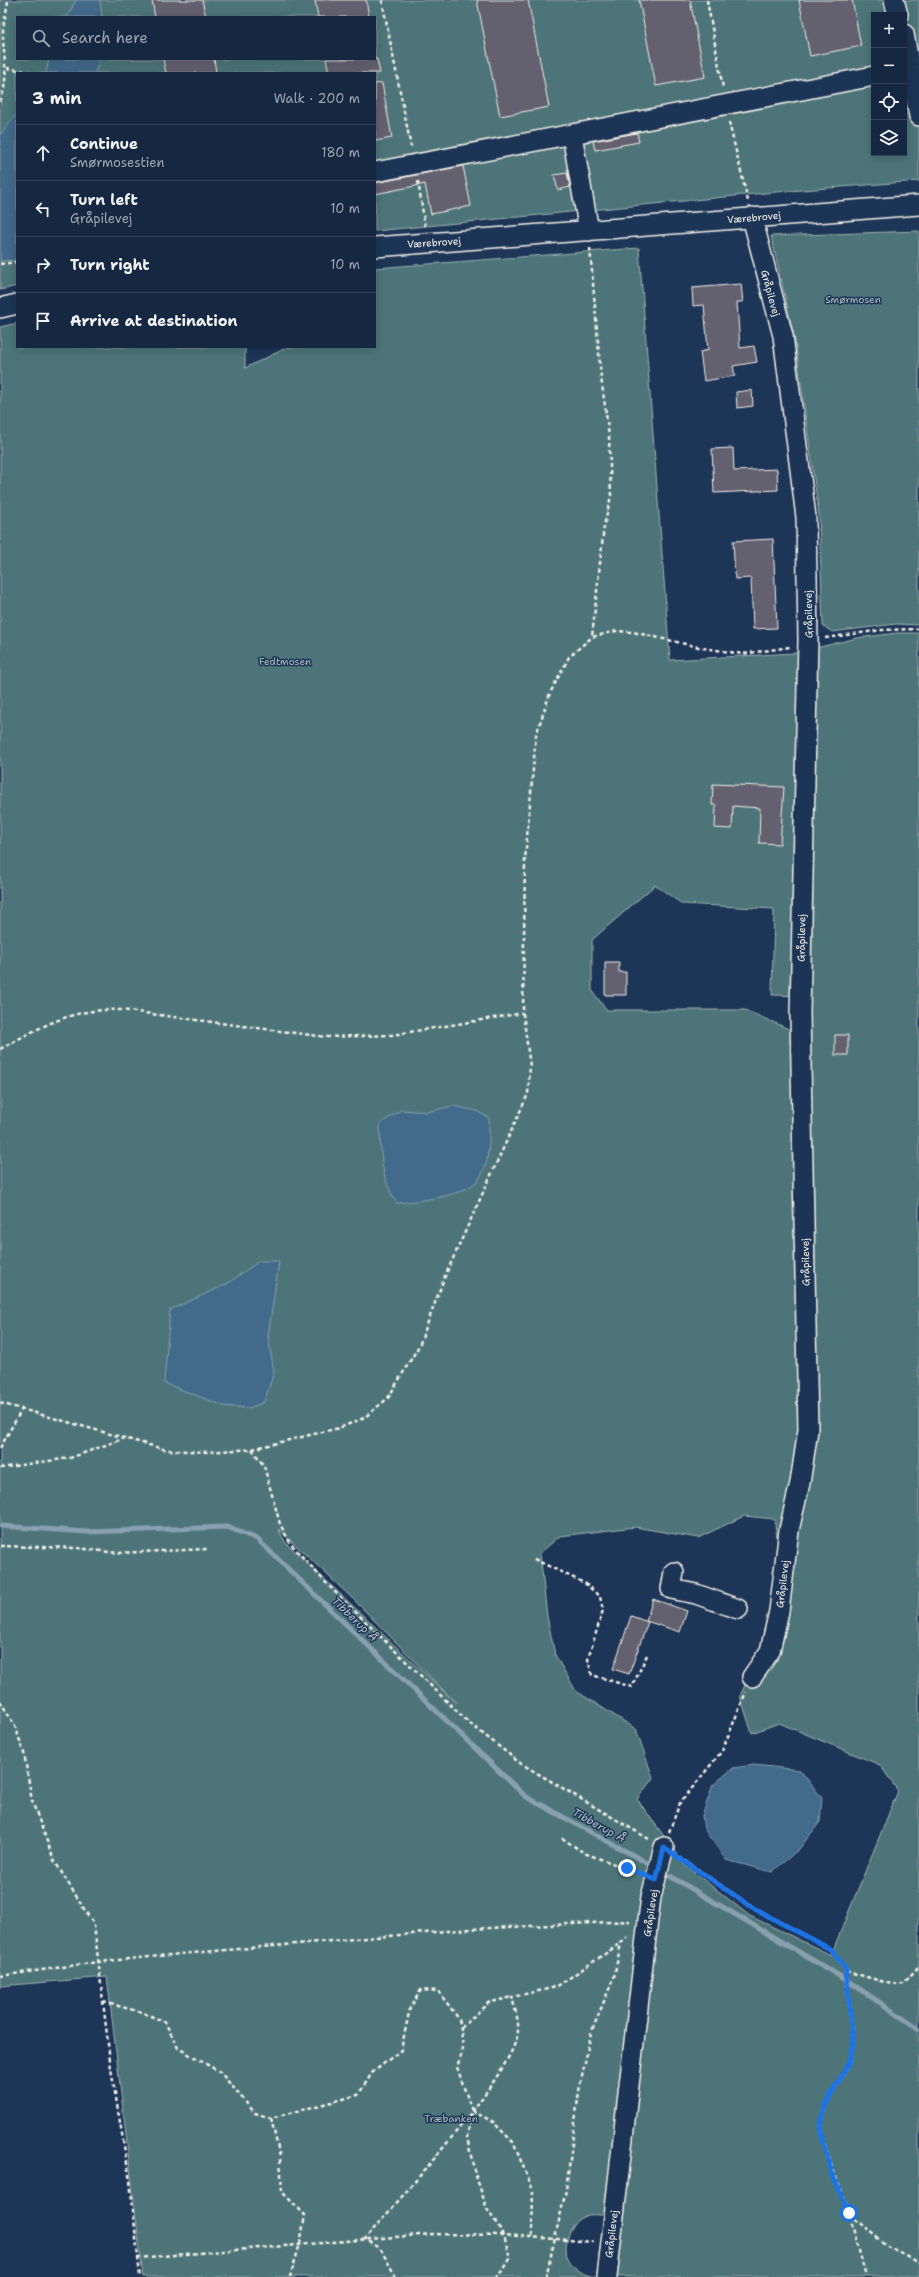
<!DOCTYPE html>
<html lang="en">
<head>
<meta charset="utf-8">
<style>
  :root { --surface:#162841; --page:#23344c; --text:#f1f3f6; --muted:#9ea6b1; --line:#35445a }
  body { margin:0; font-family:"Shantell Sans",sans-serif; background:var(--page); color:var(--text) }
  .controls { position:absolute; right:12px; top:12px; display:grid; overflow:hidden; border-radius:0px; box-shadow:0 2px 10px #0003 }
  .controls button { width:36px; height:36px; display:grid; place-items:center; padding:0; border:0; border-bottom:1px solid var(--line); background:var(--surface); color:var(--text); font:20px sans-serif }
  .stop { position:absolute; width:12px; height:12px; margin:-9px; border:3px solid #1a73e8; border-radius:50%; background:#fff }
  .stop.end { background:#1a73e8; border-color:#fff; box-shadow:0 1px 4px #0008 }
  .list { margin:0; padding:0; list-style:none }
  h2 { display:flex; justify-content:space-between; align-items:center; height:52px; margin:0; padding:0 16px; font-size:17px }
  h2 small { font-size:13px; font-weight:400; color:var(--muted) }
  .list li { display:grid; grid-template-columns:26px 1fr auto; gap:12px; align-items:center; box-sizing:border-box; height:56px; padding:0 16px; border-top:1px solid var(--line) }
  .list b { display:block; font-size:15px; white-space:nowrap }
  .list p { margin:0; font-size:13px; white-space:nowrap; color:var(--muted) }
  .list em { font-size:13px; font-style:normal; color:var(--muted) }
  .icon { flex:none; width:22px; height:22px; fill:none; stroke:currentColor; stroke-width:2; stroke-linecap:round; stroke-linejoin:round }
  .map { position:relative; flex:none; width:919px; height:2277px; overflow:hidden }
  .search { position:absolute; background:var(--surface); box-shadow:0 2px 10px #0003; left:16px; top:16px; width:360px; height:44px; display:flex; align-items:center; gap:10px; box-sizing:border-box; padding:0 14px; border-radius:0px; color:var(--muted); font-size:15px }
  .panel { position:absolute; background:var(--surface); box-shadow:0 2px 10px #0003; left:16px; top:72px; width:360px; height:276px; border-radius:0px }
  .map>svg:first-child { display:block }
  .green { fill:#4d7579; stroke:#a0b3b0; fill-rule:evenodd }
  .water { fill:#426a8a; stroke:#89a0b0 }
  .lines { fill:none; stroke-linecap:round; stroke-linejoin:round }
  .stream { stroke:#89a0b0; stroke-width:5 }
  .building { fill:#646070; stroke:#f4f1e8 }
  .minor-casing { stroke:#f4f1e8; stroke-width:22 }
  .path { stroke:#f4f1e8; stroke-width:2.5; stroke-dasharray:4 3; stroke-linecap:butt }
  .minor { stroke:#1d3557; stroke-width:19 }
  .route { stroke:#1a73e8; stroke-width:5 }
  .labels { text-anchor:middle; stroke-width:3; stroke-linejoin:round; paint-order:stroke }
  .street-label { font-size:10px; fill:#f4f1e8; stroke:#1d3557 }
  .park-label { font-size:10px; fill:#b1bfbc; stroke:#1d3557 }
  .water-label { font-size:11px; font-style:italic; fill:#b6c2c7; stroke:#1d3557 }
</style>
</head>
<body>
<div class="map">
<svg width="919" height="2277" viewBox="0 0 919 2277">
  <rect width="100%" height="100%" fill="#1d3557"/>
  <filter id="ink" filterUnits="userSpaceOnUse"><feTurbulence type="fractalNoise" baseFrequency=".025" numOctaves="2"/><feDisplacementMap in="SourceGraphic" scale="8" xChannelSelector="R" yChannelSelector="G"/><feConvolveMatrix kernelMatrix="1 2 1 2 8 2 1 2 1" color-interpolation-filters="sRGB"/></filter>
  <g filter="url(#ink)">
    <path class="green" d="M 0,0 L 919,0 L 919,181 L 776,192 L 375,231 L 375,73 L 17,73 L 17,286 L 0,290 ZM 874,15 L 904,15 L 904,153 L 874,153 ZM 17,17 L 375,17 L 375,59 L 17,59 Z
      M 919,231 L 919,625 L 896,624 L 832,632 L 823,626 L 819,515 L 795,340 L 771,236 Z
      M 639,248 L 670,660 L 795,653 L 857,638 L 897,633 L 919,633 L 919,2277 L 617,2277 L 625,2165 L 609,2206 L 601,2215 C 596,2215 589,2214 585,2216 C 571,2222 561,2247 569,2261 C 574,2271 585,2275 595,2277 L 143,2277 L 107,1977 L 0,1986 L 0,327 L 17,323 L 17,347 L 245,347 L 245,368 L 288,347 L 375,347 L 375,268 ZM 655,885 L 682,904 L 774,909 L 772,995 L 805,996 L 805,1036 L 745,1010 L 606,1010 L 592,990 L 592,940 ZM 744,1516 L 774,1519 L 780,1557 L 765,1641 L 740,1696 L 752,1733 L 779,1723 L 880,1765 L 898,1791 L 831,1955 L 750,1916 L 685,1865 L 637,1799 L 653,1778 L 636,1729 L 576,1691 L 555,1655 L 547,1616 L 540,1553 L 560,1536 L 635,1527 L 698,1538 ZM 278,1529 L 353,1599 L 456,1703 L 286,1543 Z"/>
    <path class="water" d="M 76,0 L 100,0 L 102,17 L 67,17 Z
      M 49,59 L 100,59 L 95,73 L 46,73 Z
      M 17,114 L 17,260 L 0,261 L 0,135 Z
      M 453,1106 L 477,1111 L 489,1118 C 489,1138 491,1165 477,1181 C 462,1197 417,1201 397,1203 C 380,1178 381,1153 380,1124 L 401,1110 L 427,1112 Z
      M 259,1261 L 279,1261 L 268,1336 L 274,1372 L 264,1402 L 249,1408 L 224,1406 L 164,1383 L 170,1310 L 227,1284 Z
      M 754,1765 L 800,1770 L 822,1798 L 820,1822 L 799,1849 L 772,1872 L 726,1860 L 704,1829 L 702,1816 L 713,1785 L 733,1768 Z"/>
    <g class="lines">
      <path class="stream" d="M 0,1526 L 87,1532 L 227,1527 L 257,1539 L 525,1796 L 649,1864
        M 665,1873 L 848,1981 L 919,2029"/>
    </g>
    <path class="building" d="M 152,0 L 202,0 L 206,17 L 155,17 Z
      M 315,0 L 366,0 L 369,17 L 318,17 Z
      M 477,0 L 528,0 L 549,107 L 500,116 Z
      M 639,0 L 690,0 L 705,77 L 656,86 Z
      M 799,0 L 852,0 L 861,46 L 810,56 Z
      M 163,59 L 214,59 L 216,73 L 166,73 Z
      M 326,59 L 377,59 L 380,73 L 329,73 Z
      M 382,83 L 392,138 L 375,141 L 375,84 Z
      M 637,133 L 639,142 L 595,150 L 593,141 Z
      M 463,166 L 471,206 L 431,214 L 425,184 L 375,194 L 375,183 Z
      M 567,173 L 570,187 L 558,190 L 554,175 Z
      M 741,284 L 743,302 L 737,302 L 740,348 L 754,346 L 757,362 L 733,366 L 735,376 L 704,381 L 700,352 L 708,350 L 704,305 L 693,306 L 692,288 Z
      M 752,390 L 753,406 L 737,408 L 736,392 Z
      M 733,448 L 734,471 L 777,469 L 778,490 L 714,493 L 712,449 Z
      M 773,539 L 777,628 L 753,629 L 751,578 L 735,579 L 733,541 Z
      M 713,784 L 784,787 L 780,844 L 759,843 L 760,808 L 733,806 L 732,829 L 715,828 L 716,805 L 712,805 Z
      M 605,962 L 619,962 L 619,972 L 626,972 L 626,995 L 605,995 Z
      M 835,1035 L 848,1035 L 848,1055 L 835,1055 Z
      M 653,1599 L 687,1611 L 680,1632 L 646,1621 Z
      M 631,1616 L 648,1622 L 629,1674 L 613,1669 Z"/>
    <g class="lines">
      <g class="minor-casing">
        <path id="minor" d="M 894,0 L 898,15
          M 904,34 L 919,116
          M 572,135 L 589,231
          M 375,172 L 874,76
          M 752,217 L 783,336 L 806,517 L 808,640 L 800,1013 L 808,1430 L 800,1483 L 789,1530 L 779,1611 L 770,1651 L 752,1677
          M 375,247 L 919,205
          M 0,308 L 17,304
          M 674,1572 L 671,1589 L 696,1594 L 738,1609
          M 607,2277 L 648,1920 L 651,1897 L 664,1847"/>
      </g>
      <path class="path" d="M 382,0 L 411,147
        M 707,0 L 723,88
        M 7,68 L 34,73
        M 0,102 C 9,80 4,60 3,37 C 2,25 7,12 8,0
        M 729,122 L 748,201
        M 418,181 L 425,226
        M 590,248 L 601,377 L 609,436 L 611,496 L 604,526 L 592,637
        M 0,264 L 17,262
        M 825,638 L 882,630 L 919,629
        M 0,1049 C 43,1026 71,1008 121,1010 L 326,1037 L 392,1035 L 523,1013
        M 0,1403 L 167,1450 L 207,1452 L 252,1449 L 339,1428 L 364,1418 L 388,1398 L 419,1346 L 445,1276 L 528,1094 L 530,1066 L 523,1013 L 525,860 L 536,735 L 550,693 L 569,657 L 592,637 L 616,631 L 633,632 L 703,648 L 743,654 L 790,647
        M 0,1448 L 22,1409
        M 252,1449 L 264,1466 L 280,1524 L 290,1543 L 328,1585 L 468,1722 L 520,1763 L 649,1839
        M 0,1468 L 70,1458 L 125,1438
        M 0,1546 L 78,1548 L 117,1553 L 207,1549
        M 534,1559 L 586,1584 L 600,1597 L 603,1610 L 588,1659 L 592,1675 L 632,1687 L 647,1655
        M 0,1701 L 15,1726 L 24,1753 L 32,1801 L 54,1860 L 94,1925 L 111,2069 L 130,2181 L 140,2277
        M 669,1832 L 680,1803 L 722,1751 L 746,1692
        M 562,1838 L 584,1853 L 639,1873
        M 679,1857 L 755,1909 L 832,1950 L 846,1971 L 853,2046 L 849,2063 L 825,2106 L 821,2125 L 822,2140 L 849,2213 L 866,2277
        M 846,1971 L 891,1984 L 904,1983 L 919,1966
        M 0,1976 L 98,1962 L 180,1954 L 470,1929 L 630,1921
        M 103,2002 L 141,2012 L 165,2022 L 178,2048 L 220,2072 L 255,2113 L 271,2118 L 358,2095 L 372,2073 L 401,2050 L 410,2008 L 421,1990 L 438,1991 L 459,2019 L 461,2029 L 463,2049 L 457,2067 L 472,2111 L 467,2137 L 474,2170 L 487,2209 L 504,2235 L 510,2259 L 504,2269 L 496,2277
        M 461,2028 L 488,2003 L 512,1997
        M 472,2111 L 492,2121 L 513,2142 L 533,2190 L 532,2238
        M 271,2118 L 280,2157 L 282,2192 L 305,2215 L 300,2244 L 290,2277
        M 849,2214 L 887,2246 L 919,2262
        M 137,2258 L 432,2234 L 504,2235 L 594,2242
        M 396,2277 L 380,2248 L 365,2239 C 395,2204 518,2069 518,2030 C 519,2019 514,2007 512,1997 L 556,1987 L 621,1943
        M 546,2277 L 566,2190 L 579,2091 L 591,2033 L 614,1977 L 621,1943 L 628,1937"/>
      <use href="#minor" class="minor"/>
    </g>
  </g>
  <g class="lines" filter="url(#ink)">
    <path class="route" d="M 627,1868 L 656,1880 L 664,1848 L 755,1909 L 832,1950 L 846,1970 L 853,2046 L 849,2062 L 825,2106 L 821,2125 L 822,2140 L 834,2178 L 849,2213"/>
  </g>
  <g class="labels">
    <g class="street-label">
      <text transform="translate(754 217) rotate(-5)" y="4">Værebrovej</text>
      <text transform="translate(434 242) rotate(-4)" y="4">Værebrovej</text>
      <text transform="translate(771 293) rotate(75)" y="4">Gråpilevej</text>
      <text transform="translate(808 614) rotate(-91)" y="4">Gråpilevej</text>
      <text transform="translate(801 938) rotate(-89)" y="4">Gråpilevej</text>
      <text transform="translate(805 1262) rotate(-91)" y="4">Gråpilevej</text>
      <text transform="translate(782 1584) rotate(-83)" y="4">Gråpilevej</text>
      <text transform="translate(650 1913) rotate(-81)" y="4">Gråpilevej</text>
      <text transform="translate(611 2234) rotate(-83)" y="4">Gråpilevej</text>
    </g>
    <g class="park-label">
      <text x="853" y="303">Smørmosen</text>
      <text x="285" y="665">Fedtmosen</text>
      <text x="451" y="2122">Træbanken</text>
    </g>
    <g class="water-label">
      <text transform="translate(355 1619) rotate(44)" y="4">Tibberup Å</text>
      <text transform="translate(599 1825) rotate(29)" y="4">Tibberup Å</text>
    </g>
  </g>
</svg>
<div class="controls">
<button>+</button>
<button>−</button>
<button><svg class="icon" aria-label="locate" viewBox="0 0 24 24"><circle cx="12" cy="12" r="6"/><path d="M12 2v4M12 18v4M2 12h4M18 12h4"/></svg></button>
<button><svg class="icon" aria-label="layers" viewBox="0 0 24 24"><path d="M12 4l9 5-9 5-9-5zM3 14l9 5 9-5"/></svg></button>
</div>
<div class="stop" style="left:849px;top:2213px"></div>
<div class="stop end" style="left:627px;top:1868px"></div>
<div class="search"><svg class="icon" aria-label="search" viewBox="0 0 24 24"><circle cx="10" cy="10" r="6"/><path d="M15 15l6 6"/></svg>Search here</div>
<section class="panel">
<h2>3 min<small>Walk · 200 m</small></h2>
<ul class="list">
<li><svg class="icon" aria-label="ahead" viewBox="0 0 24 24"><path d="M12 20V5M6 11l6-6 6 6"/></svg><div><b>Continue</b><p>Smørmosestien</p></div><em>180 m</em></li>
<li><svg class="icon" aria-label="left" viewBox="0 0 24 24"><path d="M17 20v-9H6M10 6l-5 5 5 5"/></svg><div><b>Turn left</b><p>Gråpilevej</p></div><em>10 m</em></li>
<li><svg class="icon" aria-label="right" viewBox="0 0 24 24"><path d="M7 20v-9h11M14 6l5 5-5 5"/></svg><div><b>Turn right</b></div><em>10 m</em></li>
<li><svg class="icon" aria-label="arrive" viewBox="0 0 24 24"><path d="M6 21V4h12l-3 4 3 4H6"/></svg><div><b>Arrive at destination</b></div></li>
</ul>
</section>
</div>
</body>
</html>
